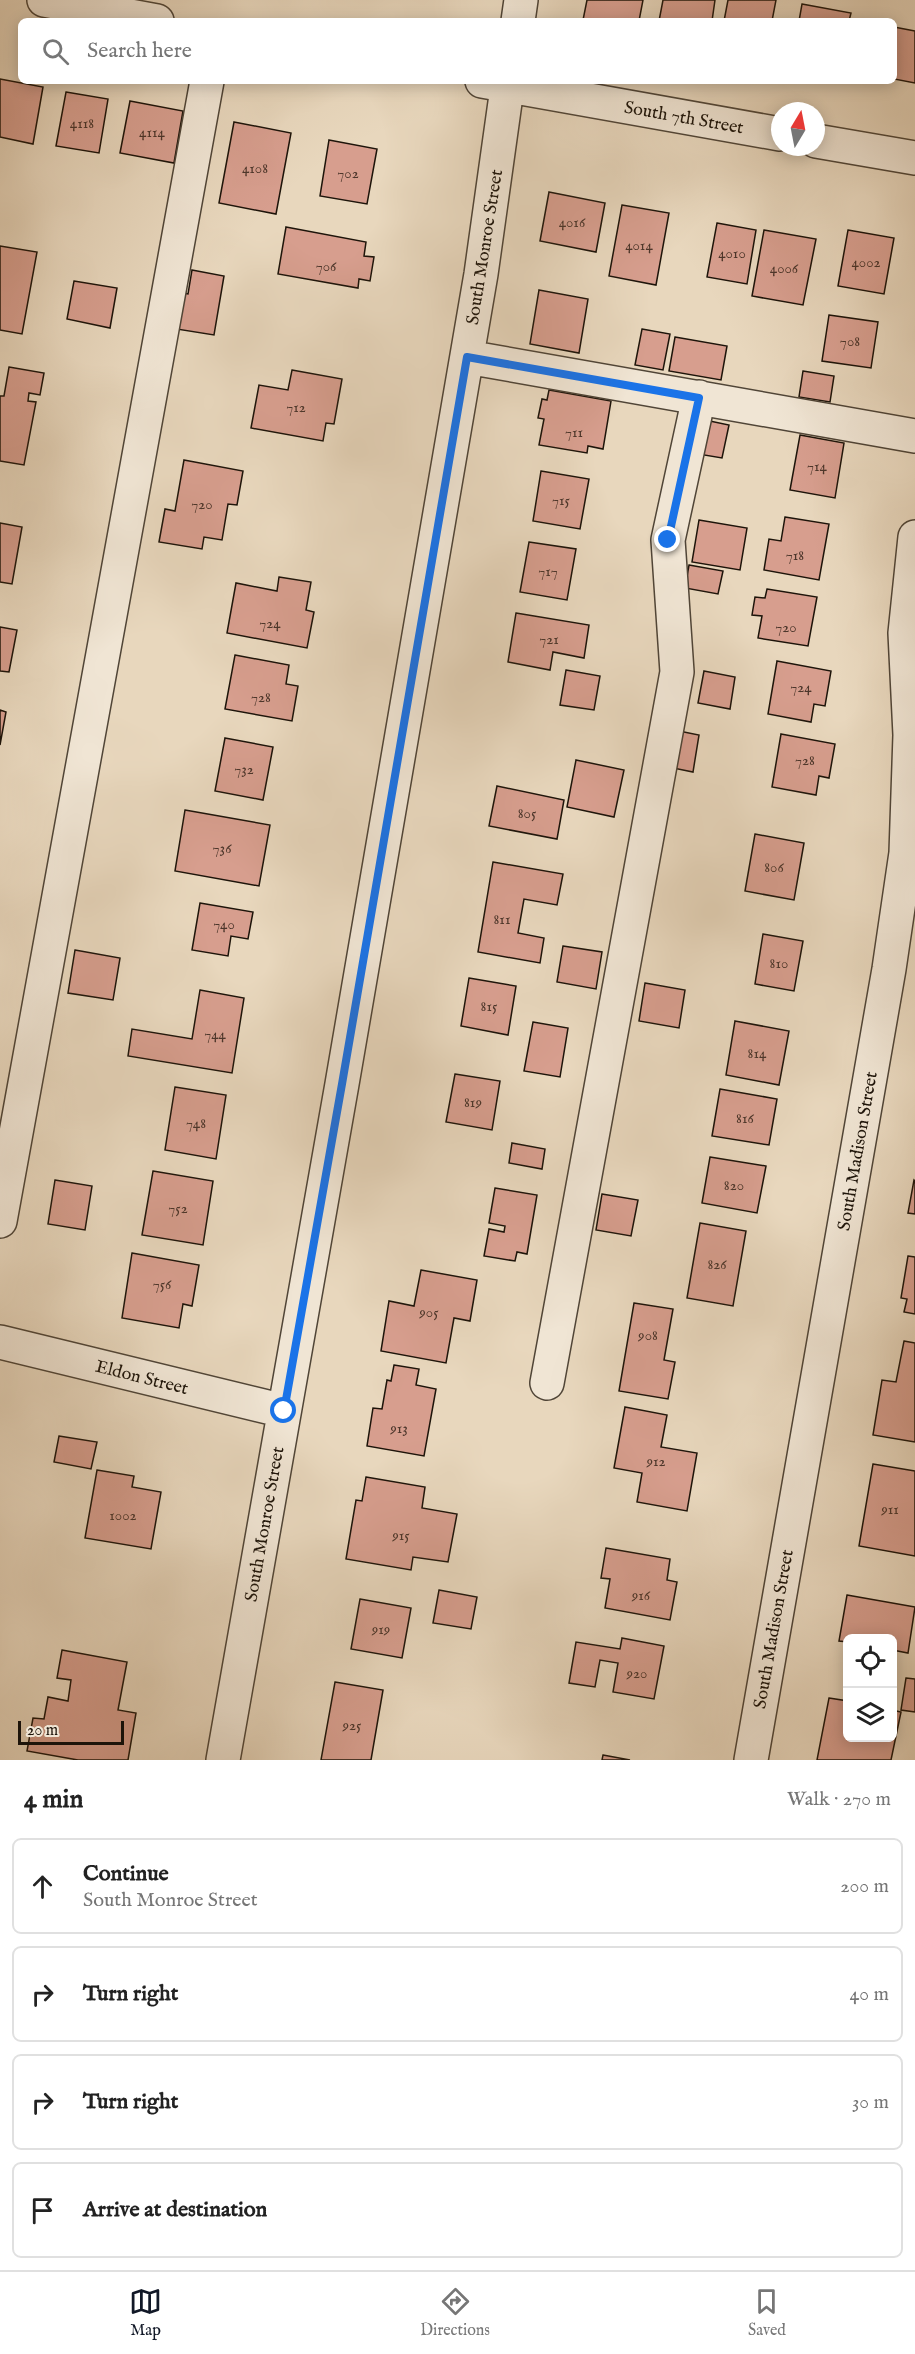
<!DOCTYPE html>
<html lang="en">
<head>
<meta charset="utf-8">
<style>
  :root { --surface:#fff; --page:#f6f6f6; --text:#222; --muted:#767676; --line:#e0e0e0; --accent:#111827 }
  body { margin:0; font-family:"IM FELL English",serif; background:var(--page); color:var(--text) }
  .controls { position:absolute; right:18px; bottom:18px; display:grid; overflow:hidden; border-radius:9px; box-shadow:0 3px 15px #0003 }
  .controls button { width:54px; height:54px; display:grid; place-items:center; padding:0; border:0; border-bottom:2px solid var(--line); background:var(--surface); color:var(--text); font:30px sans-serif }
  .compass { position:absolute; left:771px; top:102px; width:54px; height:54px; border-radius:50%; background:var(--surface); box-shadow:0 3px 15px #0003; rotate:10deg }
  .scale { position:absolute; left:18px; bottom:15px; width:106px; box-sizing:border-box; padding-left:6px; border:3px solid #1d140a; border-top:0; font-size:16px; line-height:21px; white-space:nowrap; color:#1d140a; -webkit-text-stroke:4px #f0e5d4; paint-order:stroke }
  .stop { position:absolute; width:18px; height:18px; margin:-14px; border:4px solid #1a73e8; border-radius:50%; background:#fff }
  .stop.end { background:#1a73e8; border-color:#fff; box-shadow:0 2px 6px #0008 }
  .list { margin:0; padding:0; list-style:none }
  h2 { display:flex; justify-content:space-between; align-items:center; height:78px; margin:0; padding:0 24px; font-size:26px }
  h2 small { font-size:20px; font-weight:400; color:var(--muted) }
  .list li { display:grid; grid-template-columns:39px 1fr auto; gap:18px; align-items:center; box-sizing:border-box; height:96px; margin:0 12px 12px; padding:0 12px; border:2px solid var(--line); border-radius:9px }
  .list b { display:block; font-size:22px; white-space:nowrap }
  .list p { margin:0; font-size:20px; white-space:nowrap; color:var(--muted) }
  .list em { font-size:20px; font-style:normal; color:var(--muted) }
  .icon { flex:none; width:33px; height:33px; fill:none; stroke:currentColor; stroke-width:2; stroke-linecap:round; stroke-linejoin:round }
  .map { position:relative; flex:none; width:915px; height:1760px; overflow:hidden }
  .search { position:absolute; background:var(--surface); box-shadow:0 3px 15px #0003; left:18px; right:18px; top:18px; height:66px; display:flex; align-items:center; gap:15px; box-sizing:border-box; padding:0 21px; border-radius:9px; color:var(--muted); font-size:22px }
  .sheet { height:510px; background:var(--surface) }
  nav { display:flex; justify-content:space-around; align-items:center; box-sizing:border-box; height:84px; border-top:2px solid var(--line); background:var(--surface); font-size:16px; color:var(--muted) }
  nav a { display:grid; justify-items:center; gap:3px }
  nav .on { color:var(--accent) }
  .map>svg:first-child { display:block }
  .building { fill:#d79e8e; stroke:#1d140a; stroke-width:1.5 }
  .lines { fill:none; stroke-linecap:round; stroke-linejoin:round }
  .minor-casing { stroke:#504537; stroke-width:36 }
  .minor { stroke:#f0e5d4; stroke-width:33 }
  .route { stroke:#1a73e8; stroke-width:8 }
  .labels { text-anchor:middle; stroke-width:5; stroke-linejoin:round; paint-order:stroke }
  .number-label { font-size:15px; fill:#4c362b }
  .street-label { font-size:18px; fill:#1d140a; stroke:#f0e5d4 }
</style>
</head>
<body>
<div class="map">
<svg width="915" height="1760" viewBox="0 0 915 1760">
  <rect width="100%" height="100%" fill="#e8d7bd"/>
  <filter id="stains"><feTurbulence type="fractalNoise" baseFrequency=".00333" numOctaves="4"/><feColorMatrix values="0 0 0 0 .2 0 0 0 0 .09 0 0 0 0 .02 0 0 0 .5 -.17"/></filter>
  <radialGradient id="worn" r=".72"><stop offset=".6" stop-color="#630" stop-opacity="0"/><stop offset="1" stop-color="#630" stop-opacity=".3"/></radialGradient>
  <path class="building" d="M 587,0 L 643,0 L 639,21 L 583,20 Z
    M 663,0 L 715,0 L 712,21 L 659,21 Z
    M 728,0 L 776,0 L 772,21 L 724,21 Z
    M 802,4 L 851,13 L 849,21 L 799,21 Z
    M 894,27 L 915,31 L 915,83 L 894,79 Z
    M 0,79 L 43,87 L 33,144 L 0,137 Z
    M 66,92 L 108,99 L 99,153 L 56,146 Z
    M 130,101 L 183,111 L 174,163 L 120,153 Z
    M 234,122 L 291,133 L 276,214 L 219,203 Z
    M 329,140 L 377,149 L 367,204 L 320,196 Z
    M 549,192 L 605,203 L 596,252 L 540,241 Z
    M 622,205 L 669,213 L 656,285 L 609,276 Z
    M 717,223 L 756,230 L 747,284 L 707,277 Z
    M 286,227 L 366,242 L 364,256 L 374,257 L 370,281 L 359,279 L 358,288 L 278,274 Z
    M 764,230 L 816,239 L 803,305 L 752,296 Z
    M 848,230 L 894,238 L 884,294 L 838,286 Z
    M 0,246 L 37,252 L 22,334 L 0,330 Z
    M 192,270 L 224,276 L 214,335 L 170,328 L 176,292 L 188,294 Z
    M 74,281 L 117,288 L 110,328 L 67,319 Z
    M 539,290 L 588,299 L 579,353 L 530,344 Z
    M 829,315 L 878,322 L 871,368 L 822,361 Z
    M 642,329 L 670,334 L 663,370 L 635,365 Z
    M 675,337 L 727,346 L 721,380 L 669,371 Z
    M 9,367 L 44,373 L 40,395 L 29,393 L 28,401 L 36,402 L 24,465 L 0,461 L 0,396 L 4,396 Z
    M 292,370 L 342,379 L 334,424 L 326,423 L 323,441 L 251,428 L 259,385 L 288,390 Z
    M 803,371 L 834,376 L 830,402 L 799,397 Z
    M 549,390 L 611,401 L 603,449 L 588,446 L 587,453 L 539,445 L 544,419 L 538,418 L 542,399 L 547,400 Z
    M 705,420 L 729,425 L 722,458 L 698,454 Z
    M 800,435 L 844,443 L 835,498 L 790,490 Z
    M 184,460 L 243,471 L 237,505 L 228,504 L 222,540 L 204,537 L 202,549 L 159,542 L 165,509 L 175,511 Z
    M 541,471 L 589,479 L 580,529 L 533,521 Z
    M 785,517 L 829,524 L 819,580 L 764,570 L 769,539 L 781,541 Z
    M 699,520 L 747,528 L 740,570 L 692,562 Z
    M 0,523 L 22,527 L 12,584 L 0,582 Z
    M 529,542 L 576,549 L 567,600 L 520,592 Z
    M 689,565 L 723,571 L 718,594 L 685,588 Z
    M 279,577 L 311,582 L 306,610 L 314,612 L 307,648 L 227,633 L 236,583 L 277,591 Z
    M 767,589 L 817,597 L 808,646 L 758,638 L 762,616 L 752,615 L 755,597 L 765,598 Z
    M 516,613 L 589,625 L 584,658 L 553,652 L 550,670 L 508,662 Z
    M 0,627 L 17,630 L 9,672 L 0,671 Z
    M 235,655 L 289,665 L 286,684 L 298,686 L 292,721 L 225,709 Z
    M 777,661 L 831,671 L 825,706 L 814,704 L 811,722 L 768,714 Z
    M 566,670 L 600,676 L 594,710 L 560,705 Z
    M 704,671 L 735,677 L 730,709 L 698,703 Z
    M 0,710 L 6,712 L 0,745 Z
    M 679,731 L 699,735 L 693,772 L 673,768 Z
    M 781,734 L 835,744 L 829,778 L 819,776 L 816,795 L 772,787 Z
    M 225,738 L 273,747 L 263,800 L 215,791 Z
    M 576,760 L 624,770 L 614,817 L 567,807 Z
    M 497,786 L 564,800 L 557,839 L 489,826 Z
    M 185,810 L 270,825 L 259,886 L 175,871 Z
    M 755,834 L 804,843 L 794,900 L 745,891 Z
    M 493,862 L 563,874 L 557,905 L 524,899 L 518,933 L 544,938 L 540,963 L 478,952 Z
    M 200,903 L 253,912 L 248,939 L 231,936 L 228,956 L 192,950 Z
    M 763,934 L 803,941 L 794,991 L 755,984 Z
    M 563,946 L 602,952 L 596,989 L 557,982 Z
    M 75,950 L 120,958 L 113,1000 L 68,993 Z
    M 469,978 L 516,986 L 508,1035 L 461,1026 Z
    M 645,983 L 685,990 L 679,1028 L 639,1021 Z
    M 200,990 L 244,998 L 232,1073 L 128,1056 L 132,1029 L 192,1039 Z
    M 735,1021 L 789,1031 L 779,1085 L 726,1075 Z
    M 533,1022 L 568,1028 L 560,1077 L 524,1071 Z
    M 455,1074 L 500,1081 L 492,1130 L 446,1122 Z
    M 175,1087 L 226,1095 L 216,1159 L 165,1150 Z
    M 720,1089 L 777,1099 L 769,1145 L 712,1136 Z
    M 512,1143 L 545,1149 L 542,1169 L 509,1163 Z
    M 710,1157 L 766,1166 L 757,1213 L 702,1203 Z
    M 153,1171 L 213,1181 L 203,1245 L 142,1235 Z
    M 55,1180 L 92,1186 L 85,1230 L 48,1224 Z
    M 914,1180 L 915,1181 L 915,1214 L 908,1213 Z
    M 495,1188 L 537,1195 L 527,1254 L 517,1252 L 515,1261 L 484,1256 L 489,1229 L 504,1232 L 505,1226 L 489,1223 Z
    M 602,1194 L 638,1200 L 631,1236 L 596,1230 Z
    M 700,1223 L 746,1231 L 733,1306 L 687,1298 Z
    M 132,1253 L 199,1265 L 192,1306 L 183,1304 L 179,1328 L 122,1318 Z
    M 908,1256 L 915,1257 L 915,1314 L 904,1312 L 907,1299 L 901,1298 Z
    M 421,1270 L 477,1280 L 470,1321 L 454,1318 L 446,1363 L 381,1351 L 389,1301 L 414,1306 Z
    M 634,1303 L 673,1309 L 664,1360 L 675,1362 L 668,1399 L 619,1391 Z
    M 904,1341 L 915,1343 L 915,1442 L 873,1435 L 882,1380 L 896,1382 Z
    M 394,1365 L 419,1369 L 416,1385 L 436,1389 L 424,1456 L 367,1446 L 373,1408 L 382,1409 L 387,1380 L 391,1381 Z
    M 625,1407 L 667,1415 L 661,1447 L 697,1453 L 687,1511 L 637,1502 L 642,1473 L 614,1468 Z
    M 59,1436 L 97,1442 L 91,1469 L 54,1462 Z
    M 873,1464 L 915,1471 L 915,1556 L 859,1546 Z
    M 97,1470 L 134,1476 L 132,1487 L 161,1492 L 151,1549 L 85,1538 Z
    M 366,1477 L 425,1487 L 422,1508 L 457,1514 L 448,1562 L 413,1557 L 411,1570 L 346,1559 L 356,1500 L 362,1501 Z
    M 606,1548 L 670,1559 L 667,1580 L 677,1582 L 670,1620 L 605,1608 L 610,1579 L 601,1578 Z
    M 439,1590 L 477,1597 L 471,1629 L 433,1623 Z
    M 847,1595 L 915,1607 L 908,1653 L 892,1650 L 892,1638 L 848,1638 L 848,1642 L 839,1641 Z
    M 360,1599 L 411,1608 L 402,1658 L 351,1649 Z
    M 622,1638 L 664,1646 L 654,1699 L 613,1692 L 618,1663 L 600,1660 L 595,1687 L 569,1683 L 576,1642 L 620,1649 Z
    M 62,1650 L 127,1662 L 118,1710 L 136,1713 L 128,1760 L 78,1760 L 27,1751 L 33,1718 L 44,1719 L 48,1697 L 68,1701 L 71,1680 L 57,1678 Z
    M 906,1678 L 915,1679 L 915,1712 L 901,1710 Z
    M 335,1682 L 383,1690 L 371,1760 L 321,1760 Z
    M 829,1698 L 848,1701 L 848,1738 L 892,1738 L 892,1710 L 901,1712 L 891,1760 L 817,1760 Z
    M 603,1755 L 630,1760 L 602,1760 Z"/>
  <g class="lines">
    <g class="minor-casing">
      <path id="minor" d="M 44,0 L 157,21
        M 518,21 L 521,0
        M 482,81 L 780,134
        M 816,141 L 915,158
        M 467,357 L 915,436
        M 0,1221 L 207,81
        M 0,1342 L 284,1411
        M 547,1383 L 677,672 L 668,540 L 699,397
        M 223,1760 L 342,1084 L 481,274 L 508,81
        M 751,1760 L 889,969 L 906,853 L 910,735 L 905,633 L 915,537"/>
    </g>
    <use href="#minor" class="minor"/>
  </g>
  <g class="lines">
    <path class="route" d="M 284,1411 L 342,1084 L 467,357 L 699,398 L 668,540"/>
  </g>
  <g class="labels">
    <g class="number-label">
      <text x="82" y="128">4118</text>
      <text x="152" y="137">4114</text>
      <text x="255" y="173">4108</text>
      <text x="348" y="178">702</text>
      <text x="572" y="227">4016</text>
      <text x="639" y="250">4014</text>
      <text x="732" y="258">4010</text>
      <text x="866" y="267">4002</text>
      <text x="326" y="271">706</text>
      <text x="784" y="273">4006</text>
      <text x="850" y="346">708</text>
      <text x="296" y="412">712</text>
      <text x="574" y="437">711</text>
      <text x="817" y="471">714</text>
      <text x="561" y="505">715</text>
      <text x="202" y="509">720</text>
      <text x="795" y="560">718</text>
      <text x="548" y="576">717</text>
      <text x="270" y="628">724</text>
      <text x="786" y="632">720</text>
      <text x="549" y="644">721</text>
      <text x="801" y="692">724</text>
      <text x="261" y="702">728</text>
      <text x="805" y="765">728</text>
      <text x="244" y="774">732</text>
      <text x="527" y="818">805</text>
      <text x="222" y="853">736</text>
      <text x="774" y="872">806</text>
      <text x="502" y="924">811</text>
      <text x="224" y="929">740</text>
      <text x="779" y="968">810</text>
      <text x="489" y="1011">815</text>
      <text x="215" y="1039">744</text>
      <text x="757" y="1058">814</text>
      <text x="473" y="1107">819</text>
      <text x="745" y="1123">816</text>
      <text x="196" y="1128">748</text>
      <text x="734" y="1190">820</text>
      <text x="178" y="1213">752</text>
      <text x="717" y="1269">826</text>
      <text x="162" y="1289">756</text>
      <text x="429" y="1317">905</text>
      <text x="648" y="1340">908</text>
      <text x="399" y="1433">913</text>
      <text x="656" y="1466">912</text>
      <text x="890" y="1514">911</text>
      <text x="123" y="1520">1002</text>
      <text x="401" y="1540">915</text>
      <text x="641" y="1600">916</text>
      <text x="381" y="1634">919</text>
      <text x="637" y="1678">920</text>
      <text x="352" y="1730">925</text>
    </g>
    <g class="street-label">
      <text transform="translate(684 117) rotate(10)" y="6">South 7th Street</text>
      <text transform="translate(484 247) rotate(-81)" y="6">South Monroe Street</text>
      <text transform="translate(857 1151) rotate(-80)" y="6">South Madison Street</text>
      <text transform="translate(142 1377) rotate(14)" y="6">Eldon Street</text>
      <text transform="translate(264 1524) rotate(-80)" y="6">South Monroe Street</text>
      <text transform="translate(773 1629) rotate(-80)" y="6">South Madison Street</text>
    </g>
  </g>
  <rect width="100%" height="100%" filter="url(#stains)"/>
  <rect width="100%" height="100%" fill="url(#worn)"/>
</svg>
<div class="controls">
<button><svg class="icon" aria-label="locate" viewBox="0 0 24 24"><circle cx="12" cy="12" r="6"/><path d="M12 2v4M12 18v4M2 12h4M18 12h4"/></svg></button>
<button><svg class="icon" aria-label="layers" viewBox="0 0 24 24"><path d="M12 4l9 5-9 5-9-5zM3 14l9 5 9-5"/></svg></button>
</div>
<svg class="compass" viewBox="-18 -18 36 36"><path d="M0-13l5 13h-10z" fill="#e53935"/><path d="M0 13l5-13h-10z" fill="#767676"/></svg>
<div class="scale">20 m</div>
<div class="stop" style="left:284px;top:1411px"></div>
<div class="stop end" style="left:668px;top:540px"></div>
<div class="search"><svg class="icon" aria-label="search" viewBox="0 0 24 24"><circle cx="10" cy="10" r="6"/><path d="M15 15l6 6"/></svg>Search here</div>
</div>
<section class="sheet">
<h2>4 min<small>Walk · 270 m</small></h2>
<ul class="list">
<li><svg class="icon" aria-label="ahead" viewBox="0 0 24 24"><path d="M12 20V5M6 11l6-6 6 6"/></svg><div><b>Continue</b><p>South Monroe Street</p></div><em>200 m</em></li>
<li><svg class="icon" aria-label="right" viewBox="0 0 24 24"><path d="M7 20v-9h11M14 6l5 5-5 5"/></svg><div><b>Turn right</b></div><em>40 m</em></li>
<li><svg class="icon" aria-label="right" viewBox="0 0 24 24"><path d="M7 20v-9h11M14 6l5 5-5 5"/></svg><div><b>Turn right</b></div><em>30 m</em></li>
<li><svg class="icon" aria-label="arrive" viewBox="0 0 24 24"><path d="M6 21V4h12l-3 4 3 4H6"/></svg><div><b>Arrive at destination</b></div></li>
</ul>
</section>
<nav>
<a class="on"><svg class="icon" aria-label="map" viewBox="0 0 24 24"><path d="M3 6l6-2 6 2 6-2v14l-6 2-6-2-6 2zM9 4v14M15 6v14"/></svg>Map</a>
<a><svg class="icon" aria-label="directions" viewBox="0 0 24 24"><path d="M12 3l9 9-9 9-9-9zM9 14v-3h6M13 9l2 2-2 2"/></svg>Directions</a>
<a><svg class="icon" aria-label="saved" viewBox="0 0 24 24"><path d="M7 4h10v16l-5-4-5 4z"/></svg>Saved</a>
</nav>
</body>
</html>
